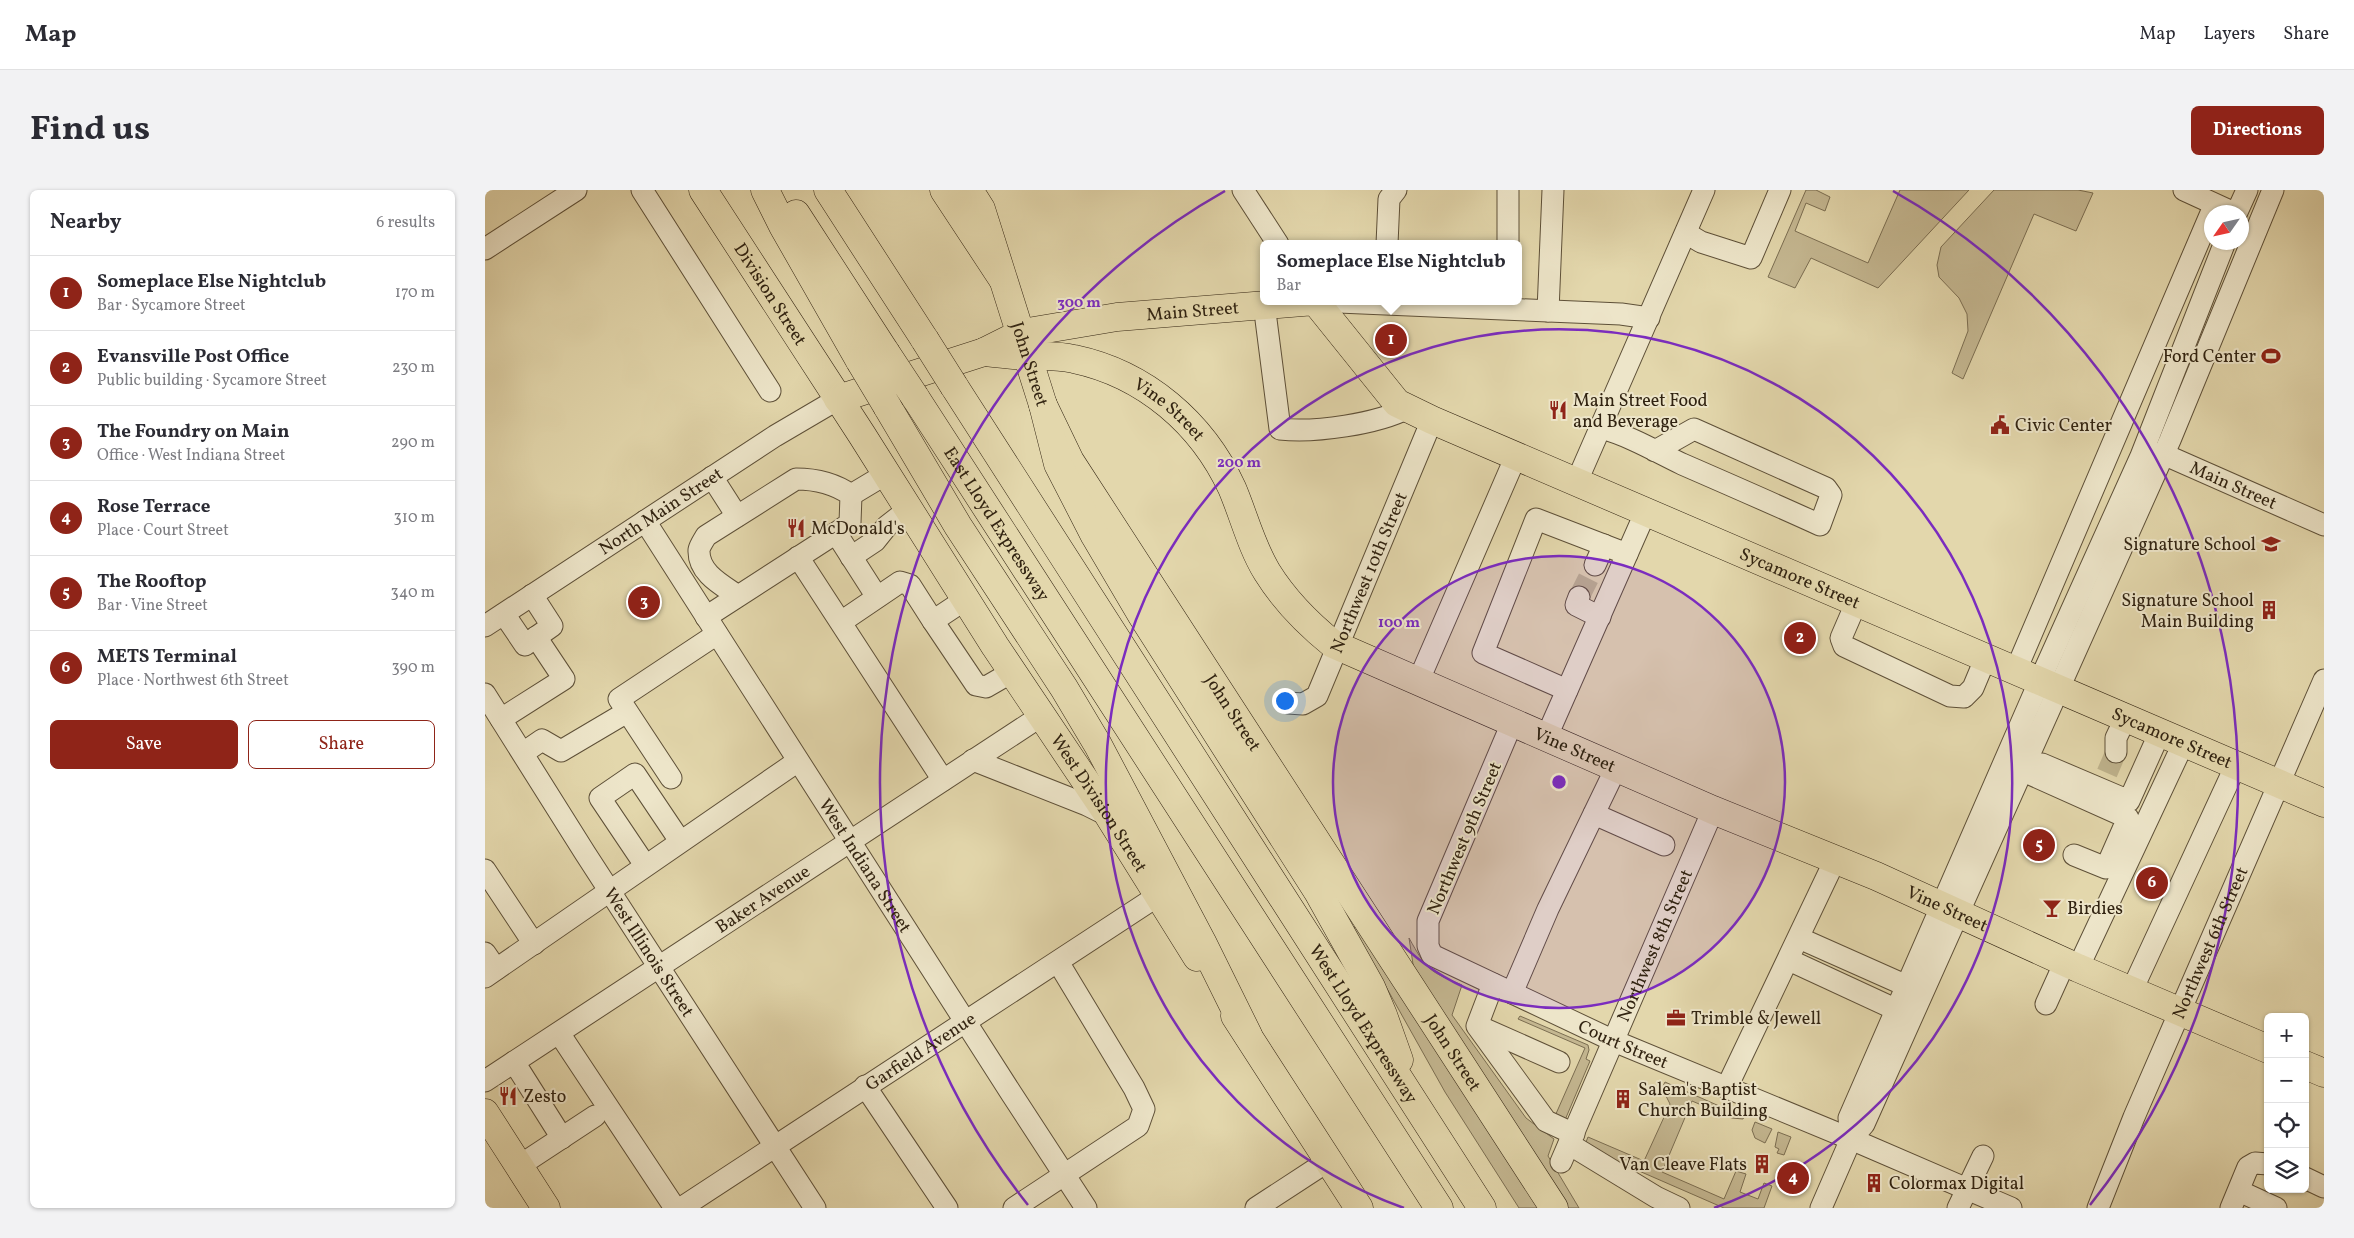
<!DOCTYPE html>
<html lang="en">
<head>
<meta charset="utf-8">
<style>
  :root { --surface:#fff; --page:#f2f2f3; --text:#2b2b33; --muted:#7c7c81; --line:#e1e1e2; --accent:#8f2418 }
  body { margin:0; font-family:Vollkorn,serif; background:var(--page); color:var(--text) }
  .controls { position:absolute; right:15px; bottom:15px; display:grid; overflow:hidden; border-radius:8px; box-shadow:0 1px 4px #0004 }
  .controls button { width:45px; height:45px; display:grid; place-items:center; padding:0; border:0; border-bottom:1px solid var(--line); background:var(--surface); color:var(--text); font:25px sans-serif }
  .compass { position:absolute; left:1719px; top:15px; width:45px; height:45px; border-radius:50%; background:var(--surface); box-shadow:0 1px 4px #0004; rotate:236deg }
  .you { position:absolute; left:799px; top:510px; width:18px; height:18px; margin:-12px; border:4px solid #fff; border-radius:50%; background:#1a73e8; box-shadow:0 0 0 8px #1a73e833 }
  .badge { display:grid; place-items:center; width:32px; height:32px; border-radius:50%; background:var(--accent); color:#fff; font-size:16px; font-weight:700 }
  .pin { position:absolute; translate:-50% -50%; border:2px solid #fff; box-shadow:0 1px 5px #0006 }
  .popup { position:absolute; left:775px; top:50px; width:262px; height:65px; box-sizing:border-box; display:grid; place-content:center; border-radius:8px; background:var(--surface); filter:drop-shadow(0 1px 4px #0005); font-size:16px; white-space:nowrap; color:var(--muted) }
  .popup b { font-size:19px; color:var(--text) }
  .popup::after { content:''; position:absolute; left:50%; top:100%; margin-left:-10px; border:10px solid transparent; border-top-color:var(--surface) }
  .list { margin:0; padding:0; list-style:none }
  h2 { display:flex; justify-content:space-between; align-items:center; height:65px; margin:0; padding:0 20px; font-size:21px }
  h2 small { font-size:16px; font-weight:400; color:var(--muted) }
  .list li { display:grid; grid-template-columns:32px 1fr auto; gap:15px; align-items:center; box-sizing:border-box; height:75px; padding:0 20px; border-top:1px solid var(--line) }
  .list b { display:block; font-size:19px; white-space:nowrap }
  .list p { margin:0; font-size:16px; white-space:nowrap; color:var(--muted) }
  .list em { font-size:16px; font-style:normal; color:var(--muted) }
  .actions { display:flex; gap:10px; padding:15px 20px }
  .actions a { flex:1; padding:11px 0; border:1px solid var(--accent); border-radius:8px; text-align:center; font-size:18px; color:var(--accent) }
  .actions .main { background:var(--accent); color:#fff }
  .icon { flex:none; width:28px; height:28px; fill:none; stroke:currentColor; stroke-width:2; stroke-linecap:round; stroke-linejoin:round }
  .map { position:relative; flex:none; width:1839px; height:1018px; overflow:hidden; border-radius:8px }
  header { display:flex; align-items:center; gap:30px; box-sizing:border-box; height:70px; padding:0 25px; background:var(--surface); border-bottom:1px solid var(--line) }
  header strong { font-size:24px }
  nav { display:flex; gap:28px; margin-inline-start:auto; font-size:18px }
  .intro { display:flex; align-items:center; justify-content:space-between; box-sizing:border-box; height:120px; padding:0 30px }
  h1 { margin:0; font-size:35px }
  .button { padding:12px 22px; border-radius:8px; background:var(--accent); color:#fff; font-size:18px; font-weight:700 }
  main { display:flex; gap:30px; padding:0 30px }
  aside { flex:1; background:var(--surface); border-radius:8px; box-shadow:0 1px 4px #0004 }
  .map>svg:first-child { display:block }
  .green { fill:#c5b892; stroke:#7b6e52 }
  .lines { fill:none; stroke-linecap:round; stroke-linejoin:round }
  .minor-tunnel { stroke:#bfb38d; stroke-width:21; stroke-dasharray:21 11; stroke-linecap:butt }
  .minor-casing { stroke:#5e5038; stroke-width:23 }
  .major-casing { stroke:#312311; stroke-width:29 }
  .highway-casing { stroke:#312311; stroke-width:29 }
  .minor { stroke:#ede5c9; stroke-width:21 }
  .major { stroke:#e3d7ac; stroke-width:28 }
  .highway { stroke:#e3d7ac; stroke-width:28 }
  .highway-bridge-casing { stroke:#312311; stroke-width:29; stroke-linecap:butt }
  .highway-bridge { stroke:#e3d7ac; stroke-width:28 }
  .ring { fill:none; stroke:#7b2cbf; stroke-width:2.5 }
  .labels { text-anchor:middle; stroke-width:4; stroke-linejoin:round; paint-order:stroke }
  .street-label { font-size:18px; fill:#312311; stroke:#ede5c9 }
  .poi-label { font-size:18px; fill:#312311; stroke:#ede5c9; text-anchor:start }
  .centre { fill:#7b2cbf; stroke:#ede5c9; stroke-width:2.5 }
  .ring-label { font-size:15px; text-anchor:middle; font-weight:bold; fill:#7b2cbf; stroke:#ede5c9; stroke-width:4; stroke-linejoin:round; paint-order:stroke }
</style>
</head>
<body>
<header>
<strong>Map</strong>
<nav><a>Map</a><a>Layers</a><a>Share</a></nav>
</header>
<div class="intro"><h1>Find us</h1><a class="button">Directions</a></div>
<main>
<aside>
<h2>Nearby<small>6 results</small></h2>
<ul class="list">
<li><span class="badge">1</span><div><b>Someplace Else Nightclub</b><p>Bar · Sycamore Street</p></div><em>170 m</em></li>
<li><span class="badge">2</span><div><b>Evansville Post Office</b><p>Public building · Sycamore Street</p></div><em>230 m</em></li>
<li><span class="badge">3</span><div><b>The Foundry on Main</b><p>Office · West Indiana Street</p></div><em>290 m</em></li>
<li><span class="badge">4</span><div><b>Rose Terrace</b><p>Place · Court Street</p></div><em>310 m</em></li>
<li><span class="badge">5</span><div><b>The Rooftop</b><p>Bar · Vine Street</p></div><em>340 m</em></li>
<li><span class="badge">6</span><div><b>METS Terminal</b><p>Place · Northwest 6th Street</p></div><em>390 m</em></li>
</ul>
<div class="actions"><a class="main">Save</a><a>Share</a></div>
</aside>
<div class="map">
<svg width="1839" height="1018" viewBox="0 0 1839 1018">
  <rect width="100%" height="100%" fill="#e3d7ac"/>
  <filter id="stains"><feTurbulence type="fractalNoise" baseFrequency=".004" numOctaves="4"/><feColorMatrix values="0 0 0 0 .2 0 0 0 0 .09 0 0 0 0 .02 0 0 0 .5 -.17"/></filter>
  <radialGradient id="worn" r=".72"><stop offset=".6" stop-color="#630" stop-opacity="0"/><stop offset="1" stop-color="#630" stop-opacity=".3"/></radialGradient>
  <path class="green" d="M 1321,0 L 1331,0 L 1345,7 L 1340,21 L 1321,13 L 1310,41 L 1383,73 L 1415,0 L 1484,0 L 1393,98 L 1326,68 L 1310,98 L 1283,87 Z
    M 1509,0 L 1593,0 L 1608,3 L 1591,41 L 1549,24 L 1478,189 L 1467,183 L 1483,141 L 1482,124 L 1474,108 L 1454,87 L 1452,75 L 1456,57 Z
    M 875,735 L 1058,1018 L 1034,1018 L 960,902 L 868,738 Z
    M 924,748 C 942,780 943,781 977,795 L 967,825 L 1041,928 L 1069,949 L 1063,966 L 1094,1018 L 1080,1018 L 930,787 Z
    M 1035,826 L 1103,855 L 1104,860 L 1101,869 L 1105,871 L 1080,930 L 1070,926 L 1100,858 L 1033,829 Z
    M 1180,892 L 1259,927 L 1258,929 L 1247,928 L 1207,911 L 1177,982 L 1239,1009 L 1251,981 L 1261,984 L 1255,1002 L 1273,1009 L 1279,993 L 1287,996 L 1279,1018 L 1239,1018 L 1099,957 L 1103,947 L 1159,971 L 1185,914 L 1177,898 Z
    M 1270,932 L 1287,939 L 1280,953 L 1270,948 L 1267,940 Z
    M 1293,942 L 1306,947 L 1299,965 L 1292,963 L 1294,959 L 1290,957 Z"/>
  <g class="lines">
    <path class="minor-tunnel" d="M 1094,407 L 1110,375
      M 1622,583 L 1631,562"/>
    <g class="minor-casing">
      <g id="minor">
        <path d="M 157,0 L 285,201"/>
        <path d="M 758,0 L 793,54"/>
        <path d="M 1699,0 L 1747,22"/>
        <path d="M 1752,22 L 1762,0"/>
        <path d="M 1201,43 L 1216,52 L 1266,68 L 1295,0"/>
        <path d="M 902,54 L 904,9 L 911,0"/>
        <path d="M 1023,54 L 1023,0"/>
        <path d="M 0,59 L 91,0"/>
        <path d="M 830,111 L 1136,124 L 1164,128"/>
        <path d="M 779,114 L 795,239 C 830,243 892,234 923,218"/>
        <path d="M 1063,121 L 1068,0"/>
        <path d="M 1116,238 C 1145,246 1170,261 1197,274 C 1243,294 1289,314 1335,335 L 1346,305 L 1341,298 L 1209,239 L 1170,261"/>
        <path id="s1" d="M 1664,265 L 1678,264 L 1839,335"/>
        <path d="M 227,287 L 252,326"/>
        <path d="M 1092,291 L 1219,0"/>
        <path d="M 366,305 L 401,284"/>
        <path id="s2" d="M 160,331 L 526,903 L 601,1018"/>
        <path d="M 351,343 L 392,407"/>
        <path d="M 313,367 L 458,590"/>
        <path d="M 366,367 L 390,351 L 402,336 L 424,319"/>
        <path d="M 1110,375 L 1119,355"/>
        <path d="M 1094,407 L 1091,415 L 1115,427"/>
        <path d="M 481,409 L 448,431 L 491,495 L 501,497 L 527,482"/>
        <path d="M 1372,411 L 1356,448 L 1359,456 L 1465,506 L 1479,507 L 1488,498 L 1501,467"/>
        <path d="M 19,424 L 40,455 L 67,436 L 47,405"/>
        <path d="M 221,427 L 351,343 L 365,333 L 366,305 C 349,293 332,289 311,289 L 221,346 C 219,350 215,355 214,360 C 213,383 237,395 253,406"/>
        <path d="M 356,432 L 415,392 L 425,395 L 448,431"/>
        <path id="s3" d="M 0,436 L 290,246 L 353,209"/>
        <path d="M 1531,480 L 1726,23"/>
        <path d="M 933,492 L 1031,266"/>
        <path d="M 1082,500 L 998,463 L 1051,329 L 1142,364"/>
        <path id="s4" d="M 0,504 L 100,663 L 330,1018"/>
        <path id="s5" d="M 803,513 L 818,514 L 832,506 L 947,230"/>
        <path d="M 16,529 L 79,489 L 51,447"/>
        <path id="s6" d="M 1027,533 L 943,731 L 943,756 L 947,765 L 1129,851 L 1366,949 L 1526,1018"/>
        <path d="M 1061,548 L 1161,321"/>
        <path d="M 1631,562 L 1631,548 L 1641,527"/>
        <path d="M 38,563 L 57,550 L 76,561 L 142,522"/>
        <path d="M 488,570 L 602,615 L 624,626"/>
        <path d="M 1557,574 L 1644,611 L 1675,542"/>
        <path d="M 1536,580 L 1643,628 L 1621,678 L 1589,665"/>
        <path d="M 186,588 L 134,509 L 232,444"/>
        <path d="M 1109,624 L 1179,655"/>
        <path d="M 160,675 L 115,608 L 150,584 L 195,651"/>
        <path d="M 0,680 L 49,754"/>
        <path d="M 1314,748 L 1422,796"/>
        <path d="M 0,763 L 11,779"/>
        <path d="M 1304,770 L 1412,820"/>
        <path d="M 1593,778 L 1699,552"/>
        <path d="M 0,787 L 313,571"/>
        <path d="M 1008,794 L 992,836 L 1061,931 L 1089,944"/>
        <path d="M 1647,800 L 1751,575"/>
        <path d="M 1027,803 L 1063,719 L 1131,578"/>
        <path d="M 1561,814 L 1580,772"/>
        <path d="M 993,836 L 1074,872"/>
        <path d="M 74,843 L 190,1018"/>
        <path d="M 29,872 L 77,948"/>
        <path id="s7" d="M 0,891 L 556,526"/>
        <path d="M 380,896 L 462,1018"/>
        <path d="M 1242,897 L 1350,670"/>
        <path d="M 1366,949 L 1364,928 L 1555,490 L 1656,266 L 1740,52"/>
        <path d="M 1084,954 L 1171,1007 L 1194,1018"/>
        <path id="s8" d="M 1076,972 L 1228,620"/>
        <path d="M 34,976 L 110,926"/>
        <path d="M 1820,988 L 1839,997"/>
        <path d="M 1754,1001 L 1791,1018"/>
        <path id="s9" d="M 196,1018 L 674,705"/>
        <path d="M 529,1018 L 653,936 L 659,919 L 649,898 L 573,772"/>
        <path d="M 771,1018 L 843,971"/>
        <path d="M 1336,1018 L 1366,949 L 1379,934 L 1685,250 L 1788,0"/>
        <path d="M 1473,1018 L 1498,966"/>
        <path id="s10" d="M 1613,1018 L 1649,927 L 1839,490"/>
        <path d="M 1746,1018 L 1763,977 L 1770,973 L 1783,974"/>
      </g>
    </g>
    <g class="major-casing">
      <g id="major">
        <path id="s11" d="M 218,0 L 377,245 L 510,456 L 624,626 L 712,767"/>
        <path id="s12" d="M 484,0 L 496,19 L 558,215 L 585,271 L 1069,1018"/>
        <path id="s13" d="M 499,162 C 514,163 529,166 544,166 C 559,166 573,165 589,169 C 660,184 717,233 747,298 C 759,326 766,356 782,382 C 800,411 822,433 848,454 L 1228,620 L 1391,686 L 1593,778 L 1783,859"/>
        <path id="s14" d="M 353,209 L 499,162 L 537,143 L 632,127 L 830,111 L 912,213 L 947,230 L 1839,613"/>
        <path d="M 750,826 L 874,1018"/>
        <path d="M 1820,875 L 1839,883"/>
        <path d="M 0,923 L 61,1018"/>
      </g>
    </g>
    <g class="highway-casing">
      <g id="highway">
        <path d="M 280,0 L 298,36 L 375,171"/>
        <path d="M 343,0 L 440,150"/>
        <path d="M 459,0 L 517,88"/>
        <path d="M 311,24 L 401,163"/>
        <path id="s15" d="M 469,196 L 997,1018"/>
        <path id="s16" d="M 430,207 L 954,1018"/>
        <path d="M 558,215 L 573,274 L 610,346 L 656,424 L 833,702 L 886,797 L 898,825 L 914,870"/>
        <path d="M 402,216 L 473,336 L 579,498 L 613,555 L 717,752 L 763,845"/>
      </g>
    </g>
    <use href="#minor" class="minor"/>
    <use href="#major" class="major"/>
    <use href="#highway" class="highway"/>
    <g class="highway-bridge-casing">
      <path id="highway-bridge" d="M 440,150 L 469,196
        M 401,163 L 430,207
        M 375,171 L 402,216"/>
    </g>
    <use href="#highway-bridge" class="highway-bridge"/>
  </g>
  <circle cx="1074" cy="592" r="226" fill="#7b2cbf" fill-opacity=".12"/>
  <g class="ring">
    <circle cx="1074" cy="592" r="226"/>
    <path d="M919 1018A453 453 0 1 1 1229 1018"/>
    <path d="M543 1015A679 679 0 0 1 740 1M1408 1A679 679 0 0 1 1605 1015"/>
  </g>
  <defs>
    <g id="stadium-bare" transform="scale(1.5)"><path d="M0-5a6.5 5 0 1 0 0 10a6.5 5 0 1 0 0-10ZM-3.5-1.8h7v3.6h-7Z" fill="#8f2418" stroke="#ede5c9" stroke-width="2.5" paint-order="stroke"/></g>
    <g id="restaurant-bare" transform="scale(1.5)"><path d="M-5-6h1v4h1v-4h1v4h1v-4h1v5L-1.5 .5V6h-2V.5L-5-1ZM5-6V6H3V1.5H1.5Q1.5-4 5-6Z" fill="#8f2418" stroke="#ede5c9" stroke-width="2.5" paint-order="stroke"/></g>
    <g id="civic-bare" transform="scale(1.5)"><path d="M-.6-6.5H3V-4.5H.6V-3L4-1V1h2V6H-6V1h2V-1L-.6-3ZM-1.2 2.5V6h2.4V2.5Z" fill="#8f2418" stroke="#ede5c9" stroke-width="2.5" paint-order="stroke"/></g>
    <g id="school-bare" transform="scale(1.5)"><path d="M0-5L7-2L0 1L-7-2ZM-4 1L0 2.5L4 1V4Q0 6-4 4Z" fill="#8f2418" stroke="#ede5c9" stroke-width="2.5" paint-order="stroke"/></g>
    <g id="building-bare" transform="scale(1.5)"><path d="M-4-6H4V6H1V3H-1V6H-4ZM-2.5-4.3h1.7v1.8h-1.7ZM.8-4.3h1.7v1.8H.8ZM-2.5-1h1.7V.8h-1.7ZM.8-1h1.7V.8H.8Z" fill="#8f2418" stroke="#ede5c9" stroke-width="2.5" paint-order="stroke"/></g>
    <g id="bar-bare" transform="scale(1.5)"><path d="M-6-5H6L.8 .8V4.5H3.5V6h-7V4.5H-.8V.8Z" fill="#8f2418" stroke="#ede5c9" stroke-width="2.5" paint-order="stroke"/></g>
    <g id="office-bare" transform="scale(1.5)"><path d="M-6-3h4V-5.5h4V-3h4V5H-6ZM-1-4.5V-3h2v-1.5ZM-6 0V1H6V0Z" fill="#8f2418" stroke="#ede5c9" stroke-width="2.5" paint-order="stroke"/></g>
  </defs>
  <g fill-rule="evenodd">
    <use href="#stadium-bare" x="1786" y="166"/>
    <use href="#restaurant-bare" x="1073" y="220"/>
    <use href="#civic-bare" x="1515" y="235"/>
    <use href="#restaurant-bare" x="311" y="338"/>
    <use href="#school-bare" x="1786" y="354"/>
    <use href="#building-bare" x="1784" y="420"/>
    <use href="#bar-bare" x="1567" y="718"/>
    <use href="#office-bare" x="1191" y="828"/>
    <use href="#restaurant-bare" x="23" y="906"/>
    <use href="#building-bare" x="1138" y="909"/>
    <use href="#building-bare" x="1277" y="974"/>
    <use href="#building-bare" x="1389" y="993"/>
  </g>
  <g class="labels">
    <g class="street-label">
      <text dy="6" stroke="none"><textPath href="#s11" startOffset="124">Division Street</textPath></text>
      <text dy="6" stroke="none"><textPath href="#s14" startOffset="368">Main Street</textPath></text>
      <text dy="6" stroke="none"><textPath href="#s12" startOffset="185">John Street</textPath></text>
      <text dy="6" stroke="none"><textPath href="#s13" startOffset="200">Vine Street</textPath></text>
      <text dy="6" stroke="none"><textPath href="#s1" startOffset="91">Main Street</textPath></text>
      <text dy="6" stroke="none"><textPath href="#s3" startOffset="210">North Main Street</textPath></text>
      <text dy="6" stroke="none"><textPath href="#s16" startOffset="151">East Lloyd Expressway</textPath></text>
      <text dy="6" stroke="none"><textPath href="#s5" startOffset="165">Northwest 10th Street</textPath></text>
      <text dy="6" stroke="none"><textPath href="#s14" startOffset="1061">Sycamore Street</textPath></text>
      <text dy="6" stroke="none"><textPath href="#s12" startOffset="590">John Street</textPath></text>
      <text dy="6" stroke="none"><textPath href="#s14" startOffset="1466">Sycamore Street</textPath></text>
      <text dy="6" stroke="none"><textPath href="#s13" startOffset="755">Vine Street</textPath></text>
      <text dy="6" stroke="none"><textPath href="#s11" startOffset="730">West Division Street</textPath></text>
      <text transform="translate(979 648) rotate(-67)" y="6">Northwest 9th Street</text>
      <text dy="6" stroke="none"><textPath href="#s2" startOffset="409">West Indiana Street</textPath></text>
      <text dy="6" stroke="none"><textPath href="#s7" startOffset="332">Baker Avenue</textPath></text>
      <text dy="6" stroke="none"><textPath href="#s13" startOffset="1160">Vine Street</textPath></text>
      <text dy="6" stroke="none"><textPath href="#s10" startOffset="288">Northwest 6th Street</textPath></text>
      <text dy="6" stroke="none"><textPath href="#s8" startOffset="236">Northwest 8th Street</textPath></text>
      <text dy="6" stroke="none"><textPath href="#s4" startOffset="306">West Illinois Street</textPath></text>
      <text dy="6" stroke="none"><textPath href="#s15" startOffset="758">West Lloyd Expressway</textPath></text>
      <text dy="6" stroke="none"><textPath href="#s6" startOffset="461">Court Street</textPath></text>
      <text dy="6" stroke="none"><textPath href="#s9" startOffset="286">Garfield Avenue</textPath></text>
      <text dy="6" stroke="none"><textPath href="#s12" startOffset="995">John Street</textPath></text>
    </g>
    <g class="poi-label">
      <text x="1771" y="172" text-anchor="end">Ford Center</text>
      <text x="1088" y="216">Main Street Food<tspan x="1088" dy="21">and Beverage</tspan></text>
      <text x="1530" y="241">Civic Center</text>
      <text x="326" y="344">McDonald's</text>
      <text x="1771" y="360" text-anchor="end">Signature School</text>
      <text x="1769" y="416" text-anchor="end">Signature School<tspan x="1769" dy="21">Main Building</tspan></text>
      <text x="1582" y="724">Birdies</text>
      <text x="1206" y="834">Trimble &amp; Jewell</text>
      <text x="1153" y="905">Salem's Baptist<tspan x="1153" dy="21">Church Building</tspan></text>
      <text x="38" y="912">Zesto</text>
      <text x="1262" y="980" text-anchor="end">Van Cleave Flats</text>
      <text x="1404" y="999">Colormax Digital</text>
    </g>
  </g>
  <circle cx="1074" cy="592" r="8" class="centre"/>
  <g class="ring-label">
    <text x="594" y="117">300 m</text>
    <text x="754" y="277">200 m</text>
    <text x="914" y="437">100 m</text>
  </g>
  <rect width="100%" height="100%" filter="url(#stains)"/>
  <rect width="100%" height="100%" fill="url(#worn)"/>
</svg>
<div class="controls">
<button>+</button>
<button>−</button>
<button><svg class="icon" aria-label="locate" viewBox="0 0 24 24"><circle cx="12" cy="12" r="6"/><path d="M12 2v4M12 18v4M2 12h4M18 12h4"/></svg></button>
<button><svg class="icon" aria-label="layers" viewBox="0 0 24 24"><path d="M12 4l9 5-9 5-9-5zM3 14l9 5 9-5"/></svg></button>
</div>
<svg class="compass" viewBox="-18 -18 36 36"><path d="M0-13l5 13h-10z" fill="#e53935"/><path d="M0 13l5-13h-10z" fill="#7c7c81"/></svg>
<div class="you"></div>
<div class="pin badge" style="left:906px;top:150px">1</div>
<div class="popup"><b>Someplace Else Nightclub</b>Bar</div>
<div class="pin badge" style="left:1315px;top:448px">2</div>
<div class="pin badge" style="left:159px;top:412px">3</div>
<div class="pin badge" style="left:1308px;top:988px">4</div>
<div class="pin badge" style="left:1554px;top:655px">5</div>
<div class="pin badge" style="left:1667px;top:693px">6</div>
</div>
</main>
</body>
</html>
